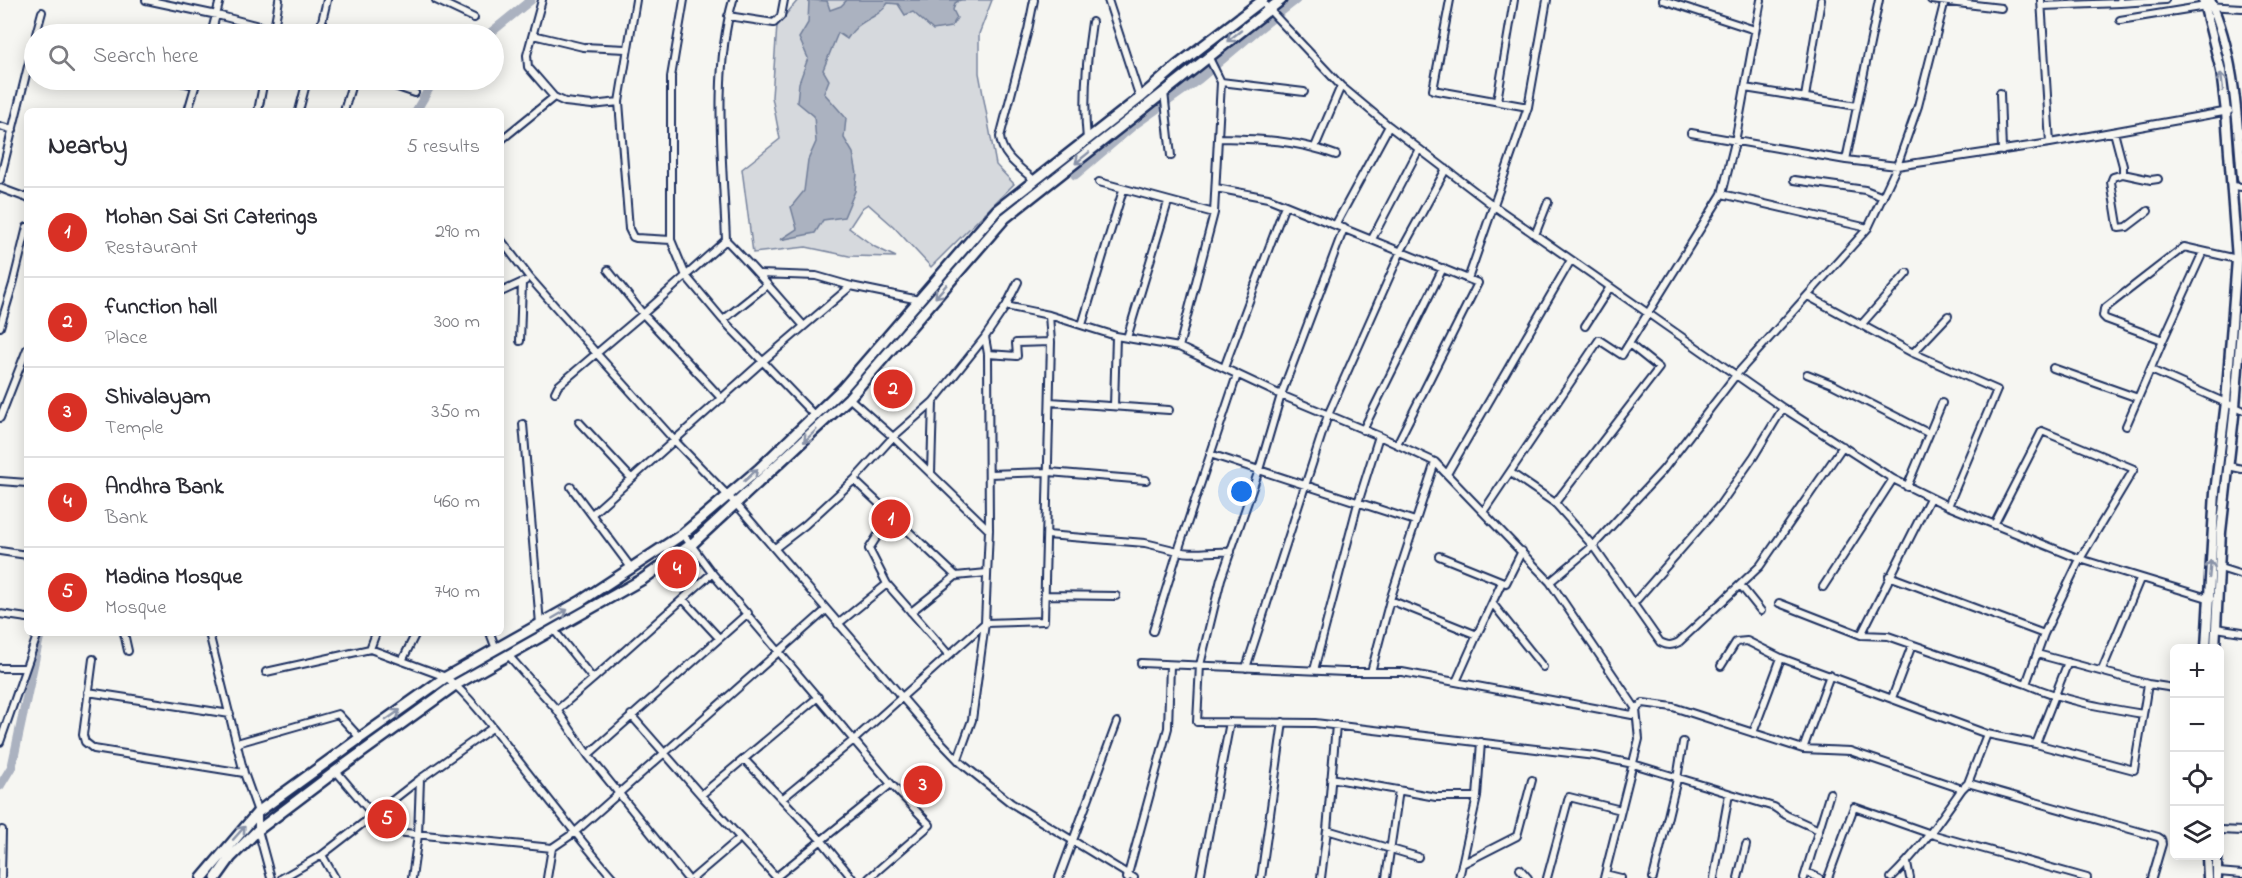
<!DOCTYPE html>
<html lang="en">
<head>
<meta charset="utf-8">
<style>
  :root { --surface:#fff; --page:#f2f2f3; --text:#2b2b33; --muted:#7c7c81; --line:#e1e1e2; --accent:#d93025 }
  body { margin:0; font-family:"Indie Flower",sans-serif; background:var(--page); color:var(--text) }
  .controls { position:absolute; right:18px; bottom:18px; display:grid; overflow:hidden; border-radius:9px; box-shadow:0 3px 15px #0003 }
  .controls button { width:54px; height:54px; display:grid; place-items:center; padding:0; border:0; border-bottom:2px solid var(--line); background:var(--surface); color:var(--text); font:30px sans-serif }
  .you { position:absolute; left:1242px; top:492px; width:21px; height:21px; margin:-15px; border:4px solid #fff; border-radius:50%; background:#1a73e8; box-shadow:0 0 0 9px #1a73e833 }
  .badge { display:grid; place-items:center; width:39px; height:39px; border-radius:50%; background:var(--accent); color:#fff; font-size:20px; font-weight:700 }
  .pin { position:absolute; translate:-50% -50%; border:3px solid #fff; box-shadow:0 2px 6px #0006 }
  .list { margin:0; padding:0; list-style:none }
  h2 { display:flex; justify-content:space-between; align-items:center; height:78px; margin:0; padding:0 24px; font-size:26px }
  h2 small { font-size:20px; font-weight:400; color:var(--muted) }
  .list li { display:grid; grid-template-columns:39px 1fr auto; gap:18px; align-items:center; box-sizing:border-box; height:90px; padding:0 24px; border-top:2px solid var(--line) }
  .list b { display:block; font-size:22px; white-space:nowrap }
  .list p { margin:0; font-size:20px; white-space:nowrap; color:var(--muted) }
  .list em { font-size:20px; font-style:normal; color:var(--muted) }
  .icon { flex:none; width:33px; height:33px; fill:none; stroke:currentColor; stroke-width:2; stroke-linecap:round; stroke-linejoin:round }
  .map { position:relative; flex:none; width:2242px; height:878px; overflow:hidden }
  .search { position:absolute; background:var(--surface); box-shadow:0 3px 15px #0003; left:24px; top:24px; width:480px; height:66px; display:flex; align-items:center; gap:15px; box-sizing:border-box; padding:0 21px; border-radius:33px; color:var(--muted); font-size:22px }
  .panel { position:absolute; background:var(--surface); box-shadow:0 3px 15px #0003; left:24px; top:108px; width:480px; height:528px; border-radius:9px }
  .map>svg:first-child { display:block }
  .green { fill:#d6d9dd; stroke:#78849e; stroke-width:1.5 }
  .water { fill:#abb2c0; stroke:#717e99; stroke-width:1.5 }
  .lines { fill:none; stroke-linecap:round; stroke-linejoin:round }
  .canal { stroke:#abb2c0; stroke-width:9 }
  .minor-casing { stroke:#1b2f5e; stroke-width:10 }
  .tertiary-casing { stroke:#1b2f5e; stroke-width:13 }
  .secondary-casing { stroke:#1b2f5e; stroke-width:14 }
  .minor { stroke:#f6f6f2; stroke-width:6 }
  .tertiary { stroke:#f6f6f2; stroke-width:8 }
  .secondary { stroke:#f6f6f2; stroke-width:9 }
  .oneway { stroke:#8892a8 }
</style>
</head>
<body>
<div class="map">
<svg width="2242" height="878" viewBox="0 0 2242 878">
  <rect width="100%" height="100%" fill="#f6f6f2"/>
  <filter id="ink" filterUnits="userSpaceOnUse"><feTurbulence type="fractalNoise" baseFrequency=".0167" numOctaves="2"/><feDisplacementMap in="SourceGraphic" scale="12" xChannelSelector="R" yChannelSelector="G"/><feConvolveMatrix kernelMatrix="1 2 1 2 8 2 1 2 1" color-interpolation-filters="sRGB"/></filter>
  <g filter="url(#ink)">
    <path class="green" d="M 798,0 L 992,0 L 979,34 L 979,73 L 996,165 L 1014,184 L 931,267 L 893,226 L 868,204 L 862,208 L 849,228 L 875,247 L 896,257 L 849,256 L 806,247 L 753,253 L 742,169 L 780,139 L 772,97 L 777,25 Z"/>
    <path class="water" d="M 809,0 L 827,1 L 830,10 L 841,6 L 847,0 L 960,0 L 955,3 L 953,10 L 957,18 L 951,27 L 933,30 L 913,12 L 905,15 L 898,4 L 888,3 C 876,21 860,17 847,39 L 838,33 L 823,70 L 829,80 L 824,93 L 846,118 L 844,138 L 853,153 L 857,174 L 855,191 L 844,217 L 823,220 L 815,233 L 780,240 L 797,229 L 791,207 L 804,191 L 808,160 L 816,142 L 814,116 L 797,102 L 799,83 L 808,58 L 799,38 L 808,23 Z"/>
    <g class="lines">
      <path class="canal" d="M 489,34 L 531,0
        M 416,111 L 434,80
        M 1075,175 L 1134,125 L 1199,79 L 1256,31 L 1296,0
        M 0,786 L 12,766 L 40,635 L 43,633"/>
      <g class="minor-casing">
        <path id="minor" d="M 146,0 L 217,15 L 274,30
          M 436,0 L 474,18
          M 542,0 L 527,55 L 528,67 L 554,97 L 565,102 L 592,105 L 619,102
          M 636,0 L 619,102 L 629,229 L 633,237 L 636,238 L 671,240
          M 684,0 L 671,77 L 671,240 L 686,276 L 723,320 L 814,415
          M 1034,0 L 1028,30 L 1000,137 C 1002,157 1021,168 1035,181
          M 1108,0 L 1140,98
          M 1260,0 L 1341,86 L 1389,126 L 1494,206 L 1649,314 L 1783,408 L 1893,479 L 1948,506 L 2080,559 L 2211,599
          M 1450,0 L 1433,90 L 1528,107
          M 1663,0 L 1755,30
          M 1931,0 L 2001,8
          M 2041,0 L 2050,143
          M 2120,1 L 2120,3 L 2165,0
          M 2042,6 L 2120,3
          M 728,16 L 774,23 L 781,16 L 784,0
          M 2120,20 L 2206,6 L 2242,8
          M 36,34 L 42,12
          M 211,34 L 220,0
          M 273,34 L 279,0
          M 319,34 L 327,0
          M 533,35 L 583,47 L 626,49
          M 171,80 L 195,85
          M 377,80 L 415,93
          M 1221,82 L 1304,92
          M 1745,88 L 1857,106
          M 1164,92 L 1171,156
          M 2000,93 L 2002,151
          M 1805,97 L 1821,0
          M 1497,101 L 1514,0
          M 188,111 L 197,80
          M 258,111 L 264,80
          M 299,111 L 307,80
          M 344,111 L 353,80
          M 0,126 L 13,130
          M 2114,132 L 2123,166 L 2123,174 L 2113,177 L 2111,182 L 2118,225 L 2119,228 L 2127,227 L 2148,211
          M 1691,133 L 1846,160 L 1897,166 L 2050,143 L 2229,111
          M 1219,138 C 1260,139 1297,140 1336,155
          M 501,140 L 554,97
          M 1087,140 C 1083,99 1086,62 1092,22
          M 1315,147 L 1341,86
          M 1846,160 L 1879,0
          M 2123,174 L 2151,180 L 2158,179
          M 0,180 L 34,42
          M 1794,180 L 1865,190 L 1883,197
          M 1099,182 L 1214,213
          M 2232,186 L 2242,187
          M 0,188 L 27,198
          M 1216,188 L 1268,198 L 1478,283 L 1397,444
          M 1722,194 L 1868,228
          M 1336,224 L 1389,126
          M 1344,228 L 1281,395 L 1259,470 L 1221,579 L 1200,665 L 1197,722 L 1315,723 L 1595,756 L 1633,764 L 1774,807 L 1786,815 L 1819,830
          M 1535,235 L 1548,202
          M 1372,239 L 1419,149
          M 501,240 L 530,278 L 597,354 L 675,441 L 736,504 L 937,738 L 961,763 L 1011,803 L 1134,878
          M 726,240 C 754,268 778,297 804,326
          M 608,270 L 643,314 L 722,399
          M 760,274 L 816,276 L 851,286 L 919,300
          M 1468,279 L 1528,107 L 1547,0
          M 501,292 L 525,281
          M 1808,296 L 1913,353 L 1997,390 L 1948,506
          M 1006,306 L 1049,315 L 1116,336 L 1179,347 L 1281,395 L 1379,436 L 1435,462 L 1550,582 L 1636,709 L 1643,703 L 1673,707 L 1803,749 L 1850,751 L 1962,789
          M 723,320 L 767,285
          M 1082,325 L 1123,190
          M 1861,325 L 1907,273
          M 1585,326 L 1610,287
          M 0,327 L 13,284 L 27,227
          M 985,337 L 988,354 L 989,530 L 985,623 L 1044,621 L 1051,342
          M 1127,338 L 1168,202
          M 2163,340 L 2203,252
          M 520,341 L 522,283
          M 1179,347 L 1214,213 L 1221,82 L 1208,56
          M 1913,353 L 1948,316
          M 988,354 L 1017,356 L 1016,343 L 1051,342 L 1049,315
          M 1224,368 L 1285,205
          M 2053,368 L 2138,398
          M 2151,370 L 2242,410
          M 1807,374 L 1832,384 L 1928,433
          M 555,392 L 558,386 L 643,314 L 726,240 C 723,164 712,73 733,0
          M 849,398 L 893,437 L 989,530
          M 1050,402 L 1169,410
          M 1114,406 L 1116,336
          M 0,418 L 27,349
          M 579,422 L 631,478
          M 523,424 L 540,624
          M 2126,426 L 2163,340 L 2106,319 L 2103,316 L 2104,309 L 2184,247 L 2237,259
          M 1363,430 L 1443,268
          M 1210,454 L 1415,521
          M 1435,462 L 1390,600 L 1477,635 L 1456,682
          M 2228,466 L 2242,469
          M 931,473 L 933,402
          M 1511,473 L 1555,503 L 1593,546 L 1660,642 C 1668,646 1671,646 1679,642 L 1760,566 L 1843,446
          M 989,474 L 1049,472 L 1146,480
          M 1447,474 L 1571,260
          M 854,480 L 956,576
          M 0,481 L 27,483
          M 571,487 L 632,569
          M 1907,487 L 1942,403
          M 1555,503 L 1659,368 L 1629,344
          M 1483,512 L 1599,340 L 1622,355 L 1722,194 L 1735,142 L 1761,0
          M 592,514 L 762,362 L 851,286
          M 683,534 L 712,573 L 891,784 L 930,825 L 869,878
          M 1047,535 L 1145,543 L 1178,551 L 1237,375
          M 775,548 L 805,525 L 854,480 L 893,437 L 933,402 L 985,337 L 1006,306 L 1018,282
          M 0,551 L 27,555
          M 1439,556 L 1506,583 L 1522,551
          M 2220,568 L 2242,575
          M 1889,576 L 2044,634
          M 1550,582 L 1593,546 L 1663,470 L 1736,375 L 1868,228 L 1897,166 L 1918,106 L 1945,0
          M 887,584 L 869,549 L 891,515
          M 1741,586 L 1761,611
          M 1823,587 L 1893,479
          M 1045,595 L 1116,596
          M 683,599 L 719,638
          M 1779,603 L 1861,635 L 1888,636 L 2026,684 L 2044,634 L 2080,559 L 2134,469 L 2042,431 L 1994,525
          M 1493,604 L 1543,667
          M 1633,604 L 1719,506 L 1754,456 L 1783,408
          M 911,612 L 956,576 L 987,573
          M 0,614 L 27,618
          M 838,624 L 887,584 L 948,654
          M 2216,628 L 2242,632
          M 554,630 L 593,679 L 712,573
          M 1153,631 L 1178,551 C 1195,556 1212,550 1231,552
          M 124,633 L 128,651
          M 209,633 L 244,773 L 258,812 L 258,830 L 271,878
          M 376,633 L 370,649 L 446,677 C 474,700 496,732 518,760 C 549,800 580,840 613,878
          M 490,633 L 496,649
          M 1477,635 L 1502,582
          M 1861,635 L 1930,498
          M 2037,654 L 2148,684 L 2174,688
          M 508,655 L 557,710 L 588,755 L 687,878
          M 93,659 L 83,735 L 85,742 L 94,749 L 244,773
          M 402,661 L 416,633
          M 2068,662 L 2036,744 L 2134,770 L 2148,684
          M 1141,663 L 1345,672 L 1402,672 L 1632,715 L 1636,709
          M 1721,666 L 1736,642 L 1747,641 L 1781,658 L 1987,734 L 2036,744
          M 0,668 L 25,668
          M 1246,668 L 1328,415 L 1401,251 L 1446,169
          M 1314,670 L 1358,503 L 1379,436
          M 2102,670 L 2140,579
          M 266,672 L 370,649
          M 1371,672 L 1390,600
          M 2026,684 C 2065,701 2101,707 2143,714
          M 88,692 L 230,714
          M 1892,698 L 1912,645
          M 557,710 L 593,679
          M 631,715 L 701,795 L 777,878
          M 1753,733 L 1781,658
          M 0,742 L 38,633
          M 237,743 L 338,714 L 360,738
          M 1803,749 L 1830,675
          M 588,755 L 748,613
          M 744,759 L 822,841 L 852,878
          M 958,759 L 972,720 L 985,623
          M 336,771 L 374,816
          M 1331,778 L 1436,797 L 1477,797 L 1459,878
          M 1968,783 L 1987,734
          M 701,795 L 818,697
          M 1477,797 L 1481,742
          M 782,799 L 855,739 L 985,623
          M 368,820 L 377,828 L 386,831 L 552,848
          M 1327,830 L 1418,857
          M 2220,830 L 2242,831
          M 322,855 L 335,878
          M 1907,863 L 1910,878
          M 1462,864 L 1517,836 L 1532,780
          M 1520,869 L 1528,878
          M 1806,872 L 1819,878
          M 2218,872 L 2242,874
          M 1605,874 L 1621,878
          M 776,877 L 891,784
          M 1,878 L 2,830
          M 282,878 L 322,855 L 420,779 L 492,728
          M 412,878 L 418,835 L 420,779
          M 547,878 L 552,848 L 574,833 L 826,610
          M 693,878 L 740,838
          M 1059,878 L 1117,722
          M 1127,878 L 1168,728 L 1170,665
          M 1200,878 L 1230,722
          M 1261,878 L 1283,722
          M 1321,878 L 1327,830 L 1336,725
          M 1386,878 L 1399,790
          M 1547,878 L 1569,797 L 1621,810
          M 1604,878 L 1639,739 L 1636,709
          M 1653,878 L 1677,779 L 1683,742
          M 1714,878 L 1729,794
          M 1738,878 L 1746,845
          M 1804,878 L 1830,793
          M 1828,878 L 1854,807 L 1931,834 L 2087,878
          M 1891,878 C 1919,851 1940,820 1962,789 L 1968,783 L 2158,837 L 2161,839 L 2162,844 L 2152,878"/>
      </g>
      <g class="tertiary-casing">
        <path id="tertiary" d="M 2203,0 L 2221,71 L 2226,112 L 2237,259 L 2226,402 L 2215,492 L 2206,648
          M 2210,0 C 2235,55 2237,119 2242,178
          M 2215,648 L 2221,532 L 2235,407 L 2242,316
          M 2207,856 L 2208,878
          M 2217,856 L 2217,878"/>
      </g>
      <g class="secondary-casing">
        <path id="secondary" d="M 202,878 L 258,812 L 360,738 L 446,677 L 581,601 L 683,534 L 759,469 L 843,388 L 997,210 L 1140,98 L 1178,65 L 1263,0
          M 216,878 L 231,857 L 258,830 L 336,771 L 455,685 L 643,579 L 692,544 L 849,398 L 1005,218 L 1281,0"/>
      </g>
      <use href="#minor" class="minor"/>
      <use href="#tertiary" class="tertiary"/>
      <use href="#secondary" class="secondary"/>
    </g>
    <defs><path id="oneway-shaft" d="M-6 0H5M1.5-3L5.5 0L1.5 3" fill="none" stroke-width="1.6" stroke-linecap="round" stroke-linejoin="round" transform="scale(1.5)"/></defs>
    <g class="oneway">
      <use href="#oneway-shaft" transform="translate(1234 36) rotate(142)"/>
      <use href="#oneway-shaft" transform="translate(2222 82) rotate(-97)"/>
      <use href="#oneway-shaft" transform="translate(1082 158) rotate(141)"/>
      <use href="#oneway-shaft" transform="translate(941 291) rotate(131)"/>
      <use href="#oneway-shaft" transform="translate(810 436) rotate(136)"/>
      <use href="#oneway-shaft" transform="translate(751 475) rotate(-42)"/>
      <use href="#oneway-shaft" transform="translate(2210 569) rotate(-85)"/>
      <use href="#oneway-shaft" transform="translate(560 614) rotate(-30)"/>
      <use href="#oneway-shaft" transform="translate(393 715) rotate(-35)"/>
      <use href="#oneway-shaft" transform="translate(239 833) rotate(-48)"/>
    </g>
  </g>
</svg>
<div class="controls">
<button>+</button>
<button>−</button>
<button><svg class="icon" aria-label="locate" viewBox="0 0 24 24"><circle cx="12" cy="12" r="6"/><path d="M12 2v4M12 18v4M2 12h4M18 12h4"/></svg></button>
<button><svg class="icon" aria-label="layers" viewBox="0 0 24 24"><path d="M12 4l9 5-9 5-9-5zM3 14l9 5 9-5"/></svg></button>
</div>
<div class="you"></div>
<div class="pin badge" style="left:891px;top:519px">1</div>
<div class="pin badge" style="left:893px;top:389px">2</div>
<div class="pin badge" style="left:923px;top:785px">3</div>
<div class="pin badge" style="left:677px;top:569px">4</div>
<div class="pin badge" style="left:387px;top:819px">5</div>
<div class="search"><svg class="icon" aria-label="search" viewBox="0 0 24 24"><circle cx="10" cy="10" r="6"/><path d="M15 15l6 6"/></svg>Search here</div>
<section class="panel">
<h2>Nearby<small>5 results</small></h2>
<ul class="list">
<li><span class="badge">1</span><div><b>Mohan Sai Sri Caterings</b><p>Restaurant</p></div><em>290 m</em></li>
<li><span class="badge">2</span><div><b>function hall</b><p>Place</p></div><em>300 m</em></li>
<li><span class="badge">3</span><div><b>Shivalayam</b><p>Temple</p></div><em>350 m</em></li>
<li><span class="badge">4</span><div><b>Andhra Bank</b><p>Bank</p></div><em>460 m</em></li>
<li><span class="badge">5</span><div><b>Madina Mosque</b><p>Mosque</p></div><em>740 m</em></li>
</ul>
</section>
</div>
</body>
</html>
